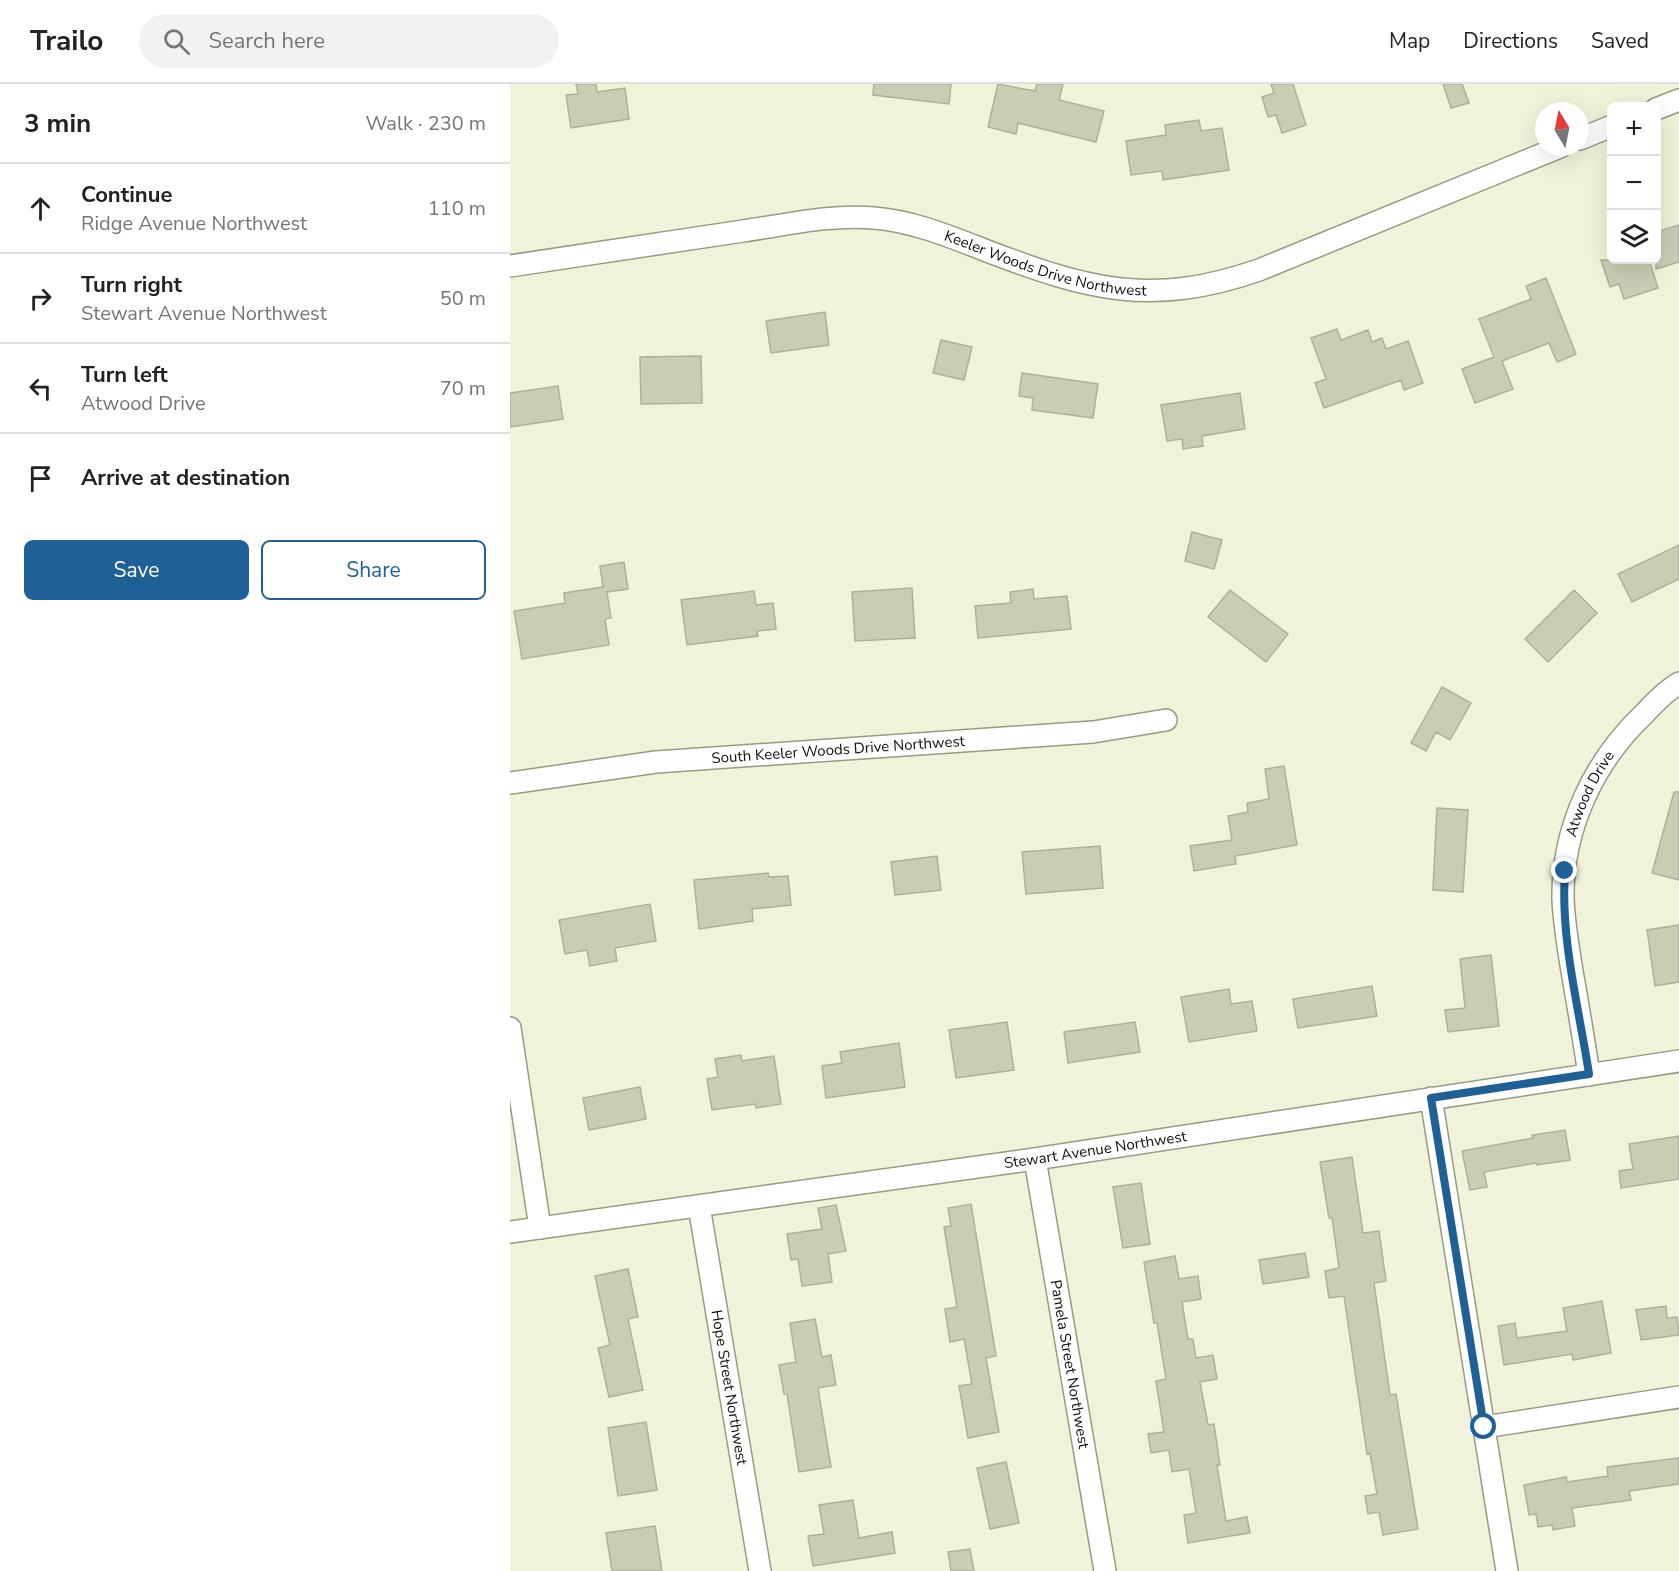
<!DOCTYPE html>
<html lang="en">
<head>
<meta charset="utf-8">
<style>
  :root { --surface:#fff; --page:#f2f2f2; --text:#222; --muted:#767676; --line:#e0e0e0; --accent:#1f6196 }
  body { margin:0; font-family:"Nunito Sans",sans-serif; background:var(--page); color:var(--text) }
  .controls { position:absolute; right:18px; top:18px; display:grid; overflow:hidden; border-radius:9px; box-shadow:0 6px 24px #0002 }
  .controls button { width:54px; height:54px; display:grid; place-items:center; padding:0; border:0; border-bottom:2px solid var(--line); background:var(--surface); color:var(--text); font:30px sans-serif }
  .compass { position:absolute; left:1025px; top:18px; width:54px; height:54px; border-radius:50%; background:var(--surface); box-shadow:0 6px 24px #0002; rotate:350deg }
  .stop { position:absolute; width:18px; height:18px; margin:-14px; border:4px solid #1f6196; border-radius:50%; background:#fff }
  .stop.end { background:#1f6196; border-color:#fff; box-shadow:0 2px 6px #0008 }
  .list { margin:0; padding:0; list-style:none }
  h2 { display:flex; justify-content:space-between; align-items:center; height:78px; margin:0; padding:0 24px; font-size:26px }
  h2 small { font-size:20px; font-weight:400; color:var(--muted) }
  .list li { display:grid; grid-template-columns:39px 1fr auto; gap:18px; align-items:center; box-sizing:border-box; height:90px; padding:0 24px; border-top:2px solid var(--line) }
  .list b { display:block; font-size:22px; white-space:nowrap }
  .list p { margin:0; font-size:20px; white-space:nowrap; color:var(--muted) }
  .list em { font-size:20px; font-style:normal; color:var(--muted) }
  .actions { display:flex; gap:12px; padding:18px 24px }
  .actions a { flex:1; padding:14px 0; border:2px solid var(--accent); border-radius:9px; text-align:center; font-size:21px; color:var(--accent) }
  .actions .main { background:var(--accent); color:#fff }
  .icon { flex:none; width:33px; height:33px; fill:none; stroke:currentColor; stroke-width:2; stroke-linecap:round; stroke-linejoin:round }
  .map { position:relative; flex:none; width:1169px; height:1487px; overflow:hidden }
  header { display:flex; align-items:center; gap:36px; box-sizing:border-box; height:84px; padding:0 30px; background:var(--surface); border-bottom:2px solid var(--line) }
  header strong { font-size:28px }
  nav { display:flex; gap:33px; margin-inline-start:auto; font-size:21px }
  .search { width:420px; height:54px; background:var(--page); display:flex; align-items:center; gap:15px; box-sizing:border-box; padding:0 21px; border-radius:33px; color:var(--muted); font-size:22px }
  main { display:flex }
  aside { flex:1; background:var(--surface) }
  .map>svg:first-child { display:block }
  .building { fill:#c9cdb4; stroke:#aeb199; stroke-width:1.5 }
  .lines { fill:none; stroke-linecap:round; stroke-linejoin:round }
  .street-casing { stroke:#989b84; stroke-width:24 }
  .street { stroke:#fff; stroke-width:21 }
  .route { stroke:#1f6196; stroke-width:8 }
  .labels { text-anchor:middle; stroke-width:5; stroke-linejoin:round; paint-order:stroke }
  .street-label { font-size:15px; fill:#101109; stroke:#fdfff4 }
</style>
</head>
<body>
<header>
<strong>Trailo</strong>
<div class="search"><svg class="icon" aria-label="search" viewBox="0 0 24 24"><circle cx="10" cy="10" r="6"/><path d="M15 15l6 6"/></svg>Search here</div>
<nav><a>Map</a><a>Directions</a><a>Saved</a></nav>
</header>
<main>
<aside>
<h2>3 min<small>Walk · 230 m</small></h2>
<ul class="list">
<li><svg class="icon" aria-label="ahead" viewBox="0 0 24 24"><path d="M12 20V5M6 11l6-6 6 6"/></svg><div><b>Continue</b><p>Ridge Avenue Northwest</p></div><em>110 m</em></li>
<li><svg class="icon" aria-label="right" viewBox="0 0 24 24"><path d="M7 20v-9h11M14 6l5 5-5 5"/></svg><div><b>Turn right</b><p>Stewart Avenue Northwest</p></div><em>50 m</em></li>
<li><svg class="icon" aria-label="left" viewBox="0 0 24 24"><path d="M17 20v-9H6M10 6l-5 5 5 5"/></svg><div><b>Turn left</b><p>Atwood Drive</p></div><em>70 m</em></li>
<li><svg class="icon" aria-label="arrive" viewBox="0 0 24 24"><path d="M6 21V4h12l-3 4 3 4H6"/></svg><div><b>Arrive at destination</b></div></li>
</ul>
<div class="actions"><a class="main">Save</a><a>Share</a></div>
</aside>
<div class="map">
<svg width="1169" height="1487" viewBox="0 0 1169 1487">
  <rect width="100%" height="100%" fill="#f0f3da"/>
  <path class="building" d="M 66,0 L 86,0 L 87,8 L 115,4 L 119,35 L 61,44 L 56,11 L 68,10 Z
    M 364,0 L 441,0 L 439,20 L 363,11 Z
    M 488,0 L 525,7 L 527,0 L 553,0 L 549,16 L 594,27 L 586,58 L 508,39 L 506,50 L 478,43 Z
    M 761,0 L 783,0 L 796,41 L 772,49 L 766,31 L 758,33 L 752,13 L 764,9 Z
    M 933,0 L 952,0 L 959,19 L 941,24 Z
    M 689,36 L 691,47 L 712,44 L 719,86 L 653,96 L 652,87 L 621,91 L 616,57 L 656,51 L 655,41 Z
    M 1169,141 L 1169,178 L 1146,185 L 1146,148 Z
    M 1091,176 L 1139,176 L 1148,204 L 1114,215 L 1109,200 L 1100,203 Z
    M 1036,194 L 1066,270 L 1047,278 L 1039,259 L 992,277 L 1003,305 L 965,319 L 952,285 L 984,273 L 969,235 L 1021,215 L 1016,202 Z
    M 315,228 L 319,261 L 261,269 L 256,237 Z
    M 827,245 L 831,256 L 858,246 L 862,258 L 872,254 L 876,265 L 898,257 L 913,299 L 894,306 L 891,296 L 814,324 L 805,299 L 816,295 L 801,254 Z
    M 431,256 L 462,263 L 454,296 L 423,289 Z
    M 191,272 L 192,319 L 131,320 L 130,273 Z
    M 512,289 L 588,300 L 583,334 L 522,326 L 523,314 L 509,312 Z
    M 48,302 L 53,335 L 0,343 L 0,309 Z
    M 730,309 L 735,345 L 692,352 L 693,362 L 673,365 L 672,355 L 657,357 L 651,321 Z
    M 682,448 L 712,456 L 704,485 L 675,477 Z
    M 1169,461 L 1169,495 L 1122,518 L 1108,490 Z
    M 114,478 L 118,505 L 97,508 L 101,534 L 95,535 L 99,561 L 12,575 L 4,527 L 55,519 L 54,509 L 93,503 L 90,482 Z
    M 402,504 L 405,554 L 345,557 L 342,508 Z
    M 523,505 L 524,515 L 557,512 L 561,545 L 468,554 L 465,522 L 501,519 L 500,508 Z
    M 720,506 L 778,550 L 756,578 L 698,533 Z
    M 1064,506 L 1087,529 L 1038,578 L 1015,555 Z
    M 244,507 L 246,521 L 263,519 L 266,545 L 247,547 L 248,552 L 177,561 L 171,516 Z
    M 932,603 L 961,619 L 940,656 L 926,648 L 916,667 L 901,659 Z
    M 774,682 L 787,761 L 725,772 L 726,780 L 684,787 L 680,762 L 722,756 L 718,732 L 738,728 L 737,719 L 759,715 L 755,685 Z
    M 1164,708 L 1169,708 L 1169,796 L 1142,789 Z
    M 927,724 L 958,726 L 953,808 L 923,806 Z
    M 590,762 L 593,804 L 516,810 L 512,768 Z
    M 427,772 L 431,806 L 385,811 L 381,778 Z
    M 258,789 L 259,793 L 278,792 L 281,821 L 242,825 L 243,837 L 189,845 L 184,796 Z
    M 140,820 L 146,857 L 105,864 L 107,877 L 80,882 L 77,866 L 55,870 L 49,836 Z
    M 1169,841 L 1169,898 L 1145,902 L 1137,846 Z
    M 981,871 L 989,942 L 938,948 L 935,926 L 955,924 L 950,875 Z
    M 862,902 L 867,932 L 788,944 L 783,915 Z
    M 719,905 L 721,920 L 742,917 L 747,947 L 679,958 L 671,913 Z
    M 497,938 L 504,986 L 446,994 L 439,946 Z
    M 625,938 L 630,968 L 558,979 L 554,948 Z
    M 389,959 L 395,1003 L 316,1014 L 312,982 L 332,979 L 330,968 Z
    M 231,971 L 232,977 L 264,972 L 271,1020 L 246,1024 L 245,1020 L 202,1026 L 197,995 L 208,993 L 205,975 Z
    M 130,1003 L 136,1035 L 79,1046 L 73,1014 Z
    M 1055,1046 L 1060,1076 L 1027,1081 L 1026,1079 L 974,1088 L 977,1103 L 960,1106 L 952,1067 L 1023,1054 L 1022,1051 Z
    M 1169,1052 L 1169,1095 L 1111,1104 L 1109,1087 L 1123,1085 L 1119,1060 Z
    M 842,1073 L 853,1149 L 869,1147 L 876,1197 L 864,1199 L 880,1311 L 886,1310 L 908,1445 L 873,1451 L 869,1428 L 858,1430 L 855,1412 L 867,1410 L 860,1369 L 857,1370 L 834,1212 L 819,1214 L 815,1187 L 829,1184 L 822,1134 L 819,1134 L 810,1078 Z
    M 631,1099 L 640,1160 L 613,1164 L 603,1103 Z
    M 461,1120 L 486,1272 L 476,1274 L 489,1348 L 458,1354 L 449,1302 L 462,1300 L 454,1255 L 440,1258 L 435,1225 L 447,1223 L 434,1143 L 441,1142 L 438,1124 Z
    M 326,1121 L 336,1167 L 318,1170 L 322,1198 L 292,1202 L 288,1175 L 281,1176 L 277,1150 L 312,1145 L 308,1124 Z
    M 795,1169 L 799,1193 L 753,1200 L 749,1176 Z
    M 665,1172 L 669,1195 L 688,1192 L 691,1215 L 672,1218 L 678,1255 L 683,1255 L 686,1274 L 703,1271 L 707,1295 L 690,1298 L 698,1341 L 704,1340 L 710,1381 L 707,1381 L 716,1437 L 737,1433 L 740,1449 L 678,1459 L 674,1431 L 686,1429 L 679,1385 L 662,1388 L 659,1366 L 641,1369 L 638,1350 L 654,1348 L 646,1297 L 656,1295 L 647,1239 L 644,1239 L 634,1178 Z
    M 118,1185 L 128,1233 L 118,1235 L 133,1306 L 99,1313 L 88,1264 L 100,1261 L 85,1192 Z
    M 1092,1217 L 1101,1269 L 1063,1276 L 1062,1270 L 994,1281 L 988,1242 L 1005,1239 L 1007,1254 L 1057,1247 L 1053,1224 Z
    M 1156,1222 L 1157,1234 L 1167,1233 L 1169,1251 L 1131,1256 L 1126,1226 Z
    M 305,1235 L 312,1273 L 321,1271 L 326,1301 L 308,1304 L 321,1383 L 289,1388 L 277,1310 L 274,1310 L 269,1281 L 286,1278 L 280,1239 Z
    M 136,1338 L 147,1406 L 108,1412 L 98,1344 Z
    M 1169,1374 L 1169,1400 L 1119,1407 L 1121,1416 L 1062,1424 L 1065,1442 L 1043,1446 L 1042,1441 L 1028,1443 L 1026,1430 L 1019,1431 L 1014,1401 L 1056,1393 L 1057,1398 L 1098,1392 L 1097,1383 Z
    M 496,1378 L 509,1439 L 480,1445 L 467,1384 Z
    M 343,1416 L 349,1454 L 382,1448 L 385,1469 L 303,1482 L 298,1452 L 314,1450 L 309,1421 Z
    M 145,1442 L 152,1487 L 102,1487 L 96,1449 Z
    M 460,1465 L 464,1487 L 441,1487 L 438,1468 Z"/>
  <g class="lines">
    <g class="street-casing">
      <g id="street">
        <path d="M 1146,25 L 1169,16"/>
        <path d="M 1070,55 L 1102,42"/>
        <path id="s1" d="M 0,182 C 78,170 156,159 233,147 C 275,141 321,130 364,134 C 403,137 441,153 477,167 C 579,206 642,223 749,186 L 1050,63"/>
        <path id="s2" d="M 0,699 L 146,678 L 583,648 L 656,636"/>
        <path d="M 0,944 L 30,1144"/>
        <path id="s3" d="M 1079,991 C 1074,956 1068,922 1062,887 C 1058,863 1054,839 1053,815 C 1052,744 1084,677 1135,629 C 1145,618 1156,607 1169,599"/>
        <path d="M 921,1014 L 997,1487"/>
        <path id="s4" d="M 525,1075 L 595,1487"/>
        <path id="s5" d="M 189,1122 L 250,1487"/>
        <path id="s6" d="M 0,1148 L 525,1075 L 1169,977"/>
        <path d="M 974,1343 L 1169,1313"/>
      </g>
    </g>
    <use href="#street" class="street"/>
  </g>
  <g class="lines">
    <path class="route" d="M 974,1343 L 921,1014 L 1079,990 C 1069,924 1050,854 1055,787"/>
  </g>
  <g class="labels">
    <g class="street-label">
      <text dy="5" stroke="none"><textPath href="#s1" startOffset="546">Keeler Woods Drive Northwest</textPath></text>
      <text dy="5" stroke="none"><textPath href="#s2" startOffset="330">South Keeler Woods Drive Northwest</textPath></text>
      <text dy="5" stroke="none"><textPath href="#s3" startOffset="288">Atwood Drive</textPath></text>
      <text dy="5" stroke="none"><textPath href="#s6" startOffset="591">Stewart Avenue Northwest</textPath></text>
      <text dy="5" stroke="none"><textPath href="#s4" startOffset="208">Pamela Street Northwest</textPath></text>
      <text dy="5" stroke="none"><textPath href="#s5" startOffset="184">Hope Street Northwest</textPath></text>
    </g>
  </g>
</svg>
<div class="controls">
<button>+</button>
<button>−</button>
<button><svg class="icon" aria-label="layers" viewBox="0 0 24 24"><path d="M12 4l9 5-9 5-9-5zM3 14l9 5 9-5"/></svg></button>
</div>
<svg class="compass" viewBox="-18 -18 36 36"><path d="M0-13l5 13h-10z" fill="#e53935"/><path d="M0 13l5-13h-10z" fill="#767676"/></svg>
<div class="stop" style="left:974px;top:1343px"></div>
<div class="stop end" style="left:1055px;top:787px"></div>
</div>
</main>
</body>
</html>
